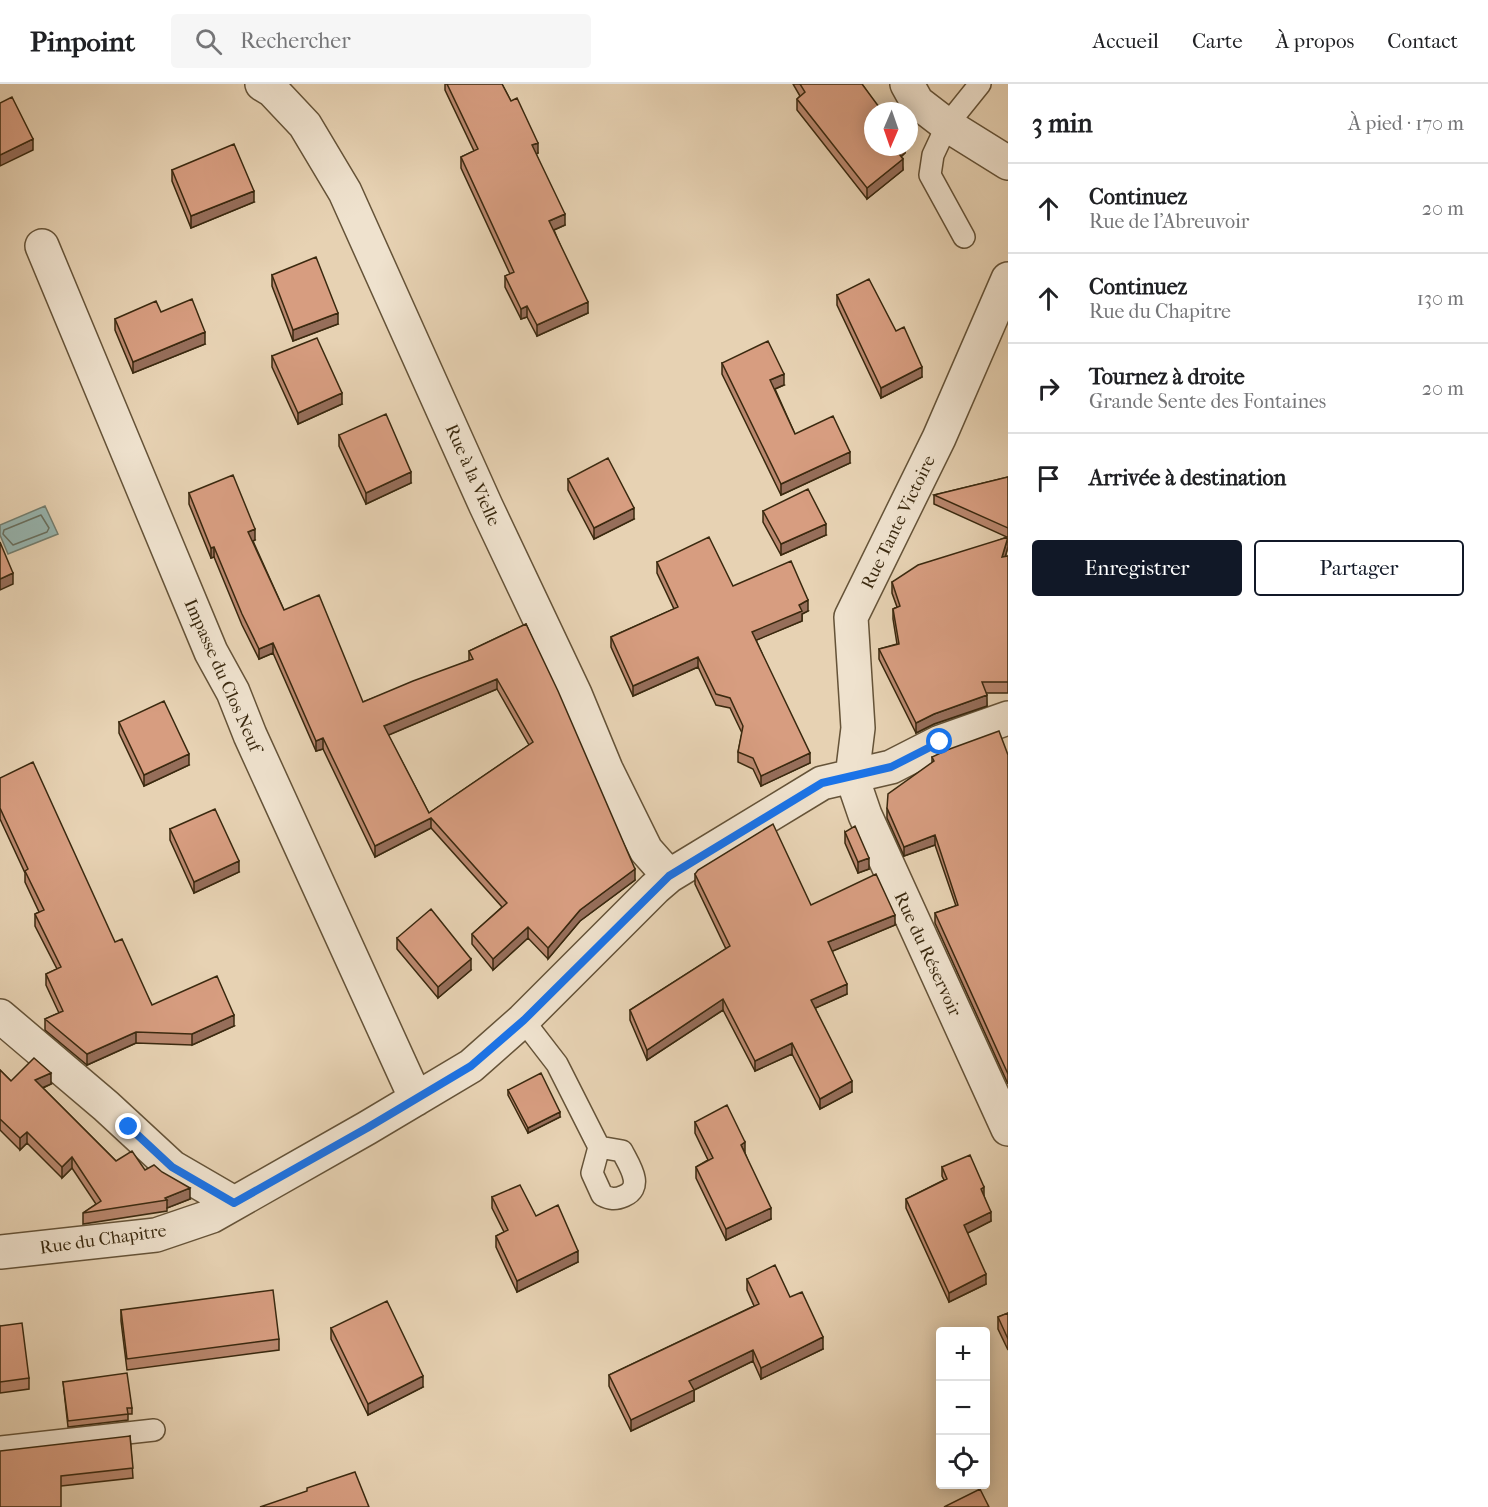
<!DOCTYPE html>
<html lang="fr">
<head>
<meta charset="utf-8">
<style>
  :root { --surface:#fff; --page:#f6f6f6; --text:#202124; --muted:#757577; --line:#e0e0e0; --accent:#111827 }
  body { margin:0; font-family:"IM FELL French Canon",serif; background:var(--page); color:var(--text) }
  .controls { position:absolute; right:18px; bottom:18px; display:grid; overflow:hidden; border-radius:6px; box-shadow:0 3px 15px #0003 }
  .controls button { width:54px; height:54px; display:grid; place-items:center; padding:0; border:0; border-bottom:2px solid var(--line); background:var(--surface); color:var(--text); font:30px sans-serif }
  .compass { position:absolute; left:864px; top:18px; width:54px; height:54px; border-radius:50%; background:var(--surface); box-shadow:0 3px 15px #0003; rotate:182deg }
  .stop { position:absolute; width:18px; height:18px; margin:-14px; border:4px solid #1a73e8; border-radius:50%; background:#fff }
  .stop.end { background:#1a73e8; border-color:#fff; box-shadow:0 2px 6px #0008 }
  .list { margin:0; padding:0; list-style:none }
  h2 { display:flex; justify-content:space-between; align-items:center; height:78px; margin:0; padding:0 24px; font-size:26px }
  h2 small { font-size:20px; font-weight:400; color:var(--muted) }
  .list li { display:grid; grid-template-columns:39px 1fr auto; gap:18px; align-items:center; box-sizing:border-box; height:90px; padding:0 24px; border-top:2px solid var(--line) }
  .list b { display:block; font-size:22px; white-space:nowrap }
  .list p { margin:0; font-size:20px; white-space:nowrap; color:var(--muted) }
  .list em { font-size:20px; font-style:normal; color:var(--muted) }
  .actions { display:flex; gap:12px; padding:18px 24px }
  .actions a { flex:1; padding:14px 0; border:2px solid var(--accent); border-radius:6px; text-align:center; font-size:21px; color:var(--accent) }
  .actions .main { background:var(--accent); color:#fff }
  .icon { flex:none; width:33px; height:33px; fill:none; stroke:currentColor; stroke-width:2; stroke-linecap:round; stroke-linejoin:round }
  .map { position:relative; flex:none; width:1008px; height:1423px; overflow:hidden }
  header { display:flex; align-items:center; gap:36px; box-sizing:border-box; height:84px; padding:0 30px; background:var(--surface); border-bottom:2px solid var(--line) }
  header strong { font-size:28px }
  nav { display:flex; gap:33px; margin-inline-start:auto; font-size:21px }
  .search { width:420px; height:54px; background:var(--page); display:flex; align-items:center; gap:15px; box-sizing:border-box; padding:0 21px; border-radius:6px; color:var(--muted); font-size:22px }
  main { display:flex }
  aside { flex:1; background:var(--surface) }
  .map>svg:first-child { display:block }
  .water { fill:#97b6b1; stroke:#727e70; stroke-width:1.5 }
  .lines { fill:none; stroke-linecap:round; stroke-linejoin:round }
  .shore { stroke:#687060; stroke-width:1.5 }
  .service-casing { stroke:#655338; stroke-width:24 }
  .minor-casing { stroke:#655338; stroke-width:36 }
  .service { stroke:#efe2ce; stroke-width:21 }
  .minor { stroke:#efe2ce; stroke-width:33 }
  .wall { fill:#b9876e; stroke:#3a290f; stroke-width:1.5; fill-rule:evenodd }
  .shaded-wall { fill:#966e5a; stroke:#3a290f; stroke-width:1.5 }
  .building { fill:#d79d80; stroke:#3a290f; stroke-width:1.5; fill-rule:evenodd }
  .route { stroke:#1a73e8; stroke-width:8 }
  .labels { text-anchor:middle; stroke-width:5; stroke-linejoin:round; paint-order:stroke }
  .street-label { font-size:18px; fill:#3a290f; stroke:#efe2ce }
</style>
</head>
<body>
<header>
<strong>Pinpoint</strong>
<div class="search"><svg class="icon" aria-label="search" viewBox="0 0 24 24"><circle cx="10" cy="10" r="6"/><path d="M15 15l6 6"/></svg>Rechercher</div>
<nav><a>Accueil</a><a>Carte</a><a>À propos</a><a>Contact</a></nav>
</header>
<main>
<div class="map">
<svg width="1008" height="1423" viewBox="0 0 1008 1423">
  <rect width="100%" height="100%" fill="#e7d2b3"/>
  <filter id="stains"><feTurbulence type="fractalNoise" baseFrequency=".00333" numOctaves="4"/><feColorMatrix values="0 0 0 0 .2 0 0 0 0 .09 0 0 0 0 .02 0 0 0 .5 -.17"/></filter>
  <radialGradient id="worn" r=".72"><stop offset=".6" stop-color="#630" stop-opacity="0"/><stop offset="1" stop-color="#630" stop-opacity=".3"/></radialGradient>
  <path class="water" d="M 45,422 L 58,450 L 8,470 L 0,451 L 0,441 Z"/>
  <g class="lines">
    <path class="shore" d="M 41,431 L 49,444 L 47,448 L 13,461 L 3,450 L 4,446 Z"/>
    <g class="service-casing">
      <path id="service" d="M 964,153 L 930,91 L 933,71 L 947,41 L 980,0
        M 523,936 L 557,980 L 599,1063 L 592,1089 L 602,1111 C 610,1115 615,1116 624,1112 C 645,1103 629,1081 622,1067 L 599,1063
        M 0,1363 L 154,1346"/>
    </g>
    <g class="minor-casing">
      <path id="minor" d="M 262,0 L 272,6 L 305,41 L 345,108 L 486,422 L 575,610 L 606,685 L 646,766 L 669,792
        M 907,0 L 917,18 L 947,41 L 1008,79
        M 42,162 L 211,568 L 233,608 L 250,651 L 416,1015
        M 1008,195 L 939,354 L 851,533 L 858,644 L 852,693 L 865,731 L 1008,1045
        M 0,932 L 106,1022 L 172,1083 L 234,1119
        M 0,1168 L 156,1151 L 212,1132 L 367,1044 L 471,982 L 523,936 L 655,804 L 669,792 L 822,699 L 891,683 L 940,658 L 1008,634"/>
    </g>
    <use href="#service" class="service"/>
    <use href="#minor" class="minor"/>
  </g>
  <path class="wall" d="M 445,0 L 502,0 L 538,69 L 536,70 L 565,141 L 554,146 L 588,229 L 537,252 L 527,233 L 521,235 L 505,203 L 505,192 L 510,190 L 461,84 L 461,73 L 474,67 L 445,6 Z
    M 793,0 L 862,0 L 905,63 L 905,69 L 901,73 L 903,86 L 867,115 L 797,26 L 797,15 L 800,12 Z
    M 172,86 L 254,118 L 191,144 L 172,97 Z
    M 272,191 L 338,240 L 293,257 L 272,202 Z
    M 837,211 L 896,247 L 922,293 L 881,314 L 837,221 Z
    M 161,228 L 205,260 L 133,289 L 115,246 L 115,235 Z
    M 272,272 L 342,320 L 298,340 L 272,283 Z
    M 722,279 L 784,301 L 775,305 L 795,350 L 850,379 L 781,411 L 722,290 Z
    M 339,351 L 411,399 L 366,420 L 339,362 Z
    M 1008,393 L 1008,463 L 1005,473 L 1008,472 L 1008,609 L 986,609 L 987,622 L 934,640 L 916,649 L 879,575 L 879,565 L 897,560 L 893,535 L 893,525 L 897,523 L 892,509 L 892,498 L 1007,453 L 934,420 L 934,411 Z
    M 568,395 L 634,435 L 594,455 L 568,406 Z
    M 189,409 L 255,456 L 253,457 L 284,526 L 363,618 L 469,577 L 469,567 L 526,540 L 635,796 L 580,837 L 548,875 L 528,854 L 493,886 L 472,860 L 472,850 L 502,823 L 431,744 L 375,773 L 323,665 L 316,667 L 273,569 L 259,575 L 242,541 L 214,473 L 211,474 L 189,420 ZM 497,605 L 529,661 L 429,729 L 388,651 Z
    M 763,427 L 826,451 L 781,471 L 763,438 Z
    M 657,478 L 733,502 L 808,527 L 802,530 L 802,537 L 756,556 L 810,679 L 761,702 L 753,685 L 738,678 L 738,668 L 742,649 L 730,624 L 716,621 L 698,583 L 633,612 L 611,563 L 611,553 L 674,525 L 657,489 Z
    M 119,638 L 189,681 L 144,702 L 119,649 Z
    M 1008,671 L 1008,1000 L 935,839 L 935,829 L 956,822 L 935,761 L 904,772 L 887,734 L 887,724 L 932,679 L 932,673 Z
    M 0,694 L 115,858 L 152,921 L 234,942 L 192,961 L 136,959 L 87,981 L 45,946 L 45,935 L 59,929 L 46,901 L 46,890 L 57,885 L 35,842 L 35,830 L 39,828 L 25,798 L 25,789 L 0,735 Z
    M 170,745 L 239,788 L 194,809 L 170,756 Z
    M 845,748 L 869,785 L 858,789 L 845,759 Z
    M 695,790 L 811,821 L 895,841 L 832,867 L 847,910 L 815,924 L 852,1008 L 820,1025 L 792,970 L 755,987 L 723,926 L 647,976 L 630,936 L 630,926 L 726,865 L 695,800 Z
    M 397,854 L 471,886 L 438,914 L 397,865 Z
    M 0,986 L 11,997 L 51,1000 L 43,1004 L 116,1077 L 145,1086 L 190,1115 L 167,1124 L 167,1127 L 83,1140 L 83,1129 L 96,1120 L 72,1084 L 62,1094 L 27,1059 L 20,1066 L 0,1046 Z
    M 508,1006 L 560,1033 L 528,1049 L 508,1011 Z
    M 695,1038 L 745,1069 L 771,1135 L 726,1156 L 696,1094 L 696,1083 L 708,1076 L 695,1049 Z
    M 942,1083 L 984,1112 L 991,1137 L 967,1149 L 986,1200 L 949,1218 L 906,1124 L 906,1115 L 944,1096 L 942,1092 Z
    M 492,1113 L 536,1132 L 578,1178 L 517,1208 L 496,1163 L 496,1152 L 504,1148 L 492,1124 Z
    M 747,1195 L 790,1213 L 823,1265 L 761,1295 L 753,1277 L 694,1306 L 694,1317 L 631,1347 L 609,1302 L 609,1291 L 754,1222 L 747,1206 Z
    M 121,1226 L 279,1255 L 279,1266 L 127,1286 L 121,1237 Z
    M 1008,1229 L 1008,1266 L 998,1245 L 998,1233 Z
    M 0,1242 L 29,1294 L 29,1305 L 0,1309 Z
    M 331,1244 L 423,1303 L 368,1331 L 331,1255 Z
    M 63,1298 L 132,1324 L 132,1330 L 128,1330 L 128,1336 L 68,1343 Z
    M 130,1352 L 133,1394 L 61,1402 L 0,1423 Z"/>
  <path class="shaded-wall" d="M 33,55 L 33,66 L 0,82 L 0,71 Z
    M 538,59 L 538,69 L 532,72 L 532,61 Z
    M 900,63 L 905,63 L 905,69 L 896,77 L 896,66 Z
    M 903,75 L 903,86 L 867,115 L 867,104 Z
    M 254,107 L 254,118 L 191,144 L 191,132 Z
    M 565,130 L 565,141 L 549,148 L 549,137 Z
    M 588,218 L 588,229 L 537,252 L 537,241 Z
    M 527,222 L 527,233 L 521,235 L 521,225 Z
    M 338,229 L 338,240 L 293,257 L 293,246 Z
    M 205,248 L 205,260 L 133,289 L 133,278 Z
    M 922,283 L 922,293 L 881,314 L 881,304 Z
    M 784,290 L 784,301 L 770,307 L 770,296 Z
    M 342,309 L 342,320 L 298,340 L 298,329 Z
    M 850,368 L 850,379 L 781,411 L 781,400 Z
    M 411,388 L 411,399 L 366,420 L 366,409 Z
    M 634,424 L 634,435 L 594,455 L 594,444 Z
    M 826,440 L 826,451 L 781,471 L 781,460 Z
    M 255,445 L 255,456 L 248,459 L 248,448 Z
    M 1008,453 L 1008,463 L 1002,484 L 1002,473 Z
    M 214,463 L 214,473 L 211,474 L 211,464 Z
    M 13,489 L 13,500 L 0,506 L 0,495 Z
    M 808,516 L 808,527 L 802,530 L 802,537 L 752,558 L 752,548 Z
    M 273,559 L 273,569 L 259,575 L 259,565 Z
    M 698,573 L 698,583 L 633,612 L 633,602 Z
    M 497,595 L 497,605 L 384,653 L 384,642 Z
    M 987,611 L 987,622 L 934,640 L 916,649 L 916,639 L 934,630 Z
    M 323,654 L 323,665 L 316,667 L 316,657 Z
    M 810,669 L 810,679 L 761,702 L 761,692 Z
    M 189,670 L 189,681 L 144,702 L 144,691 Z
    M 431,734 L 431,744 L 375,773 L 375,762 Z
    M 935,751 L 935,761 L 904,772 L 904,763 Z
    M 869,774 L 869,785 L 858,789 L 858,778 Z
    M 239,777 L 239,788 L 194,809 L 194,798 Z
    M 635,785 L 635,796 L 580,837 L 548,875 L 548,864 L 580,826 Z
    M 895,831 L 895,841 L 828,869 L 828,858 Z
    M 528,843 L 528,854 L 493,886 L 493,875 Z
    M 471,875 L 471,886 L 438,914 L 438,903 Z
    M 847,900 L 847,910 L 811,926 L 811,916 Z
    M 723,915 L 723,926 L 647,976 L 647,966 Z
    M 234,931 L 234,942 L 192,961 L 192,950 Z
    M 136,948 L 136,959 L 87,981 L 87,970 Z
    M 792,959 L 792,970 L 755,987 L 755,977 Z
    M 51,989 L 51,1000 L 35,1007 L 35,996 Z
    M 852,997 L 852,1008 L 820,1025 L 820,1015 Z
    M 560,1028 L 560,1033 L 528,1049 L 528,1044 Z
    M 27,1048 L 27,1059 L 20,1066 L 20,1054 Z
    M 745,1058 L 745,1069 L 741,1061 Z
    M 72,1073 L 72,1084 L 62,1094 L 62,1083 Z
    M 984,1103 L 984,1112 L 981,1115 L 981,1105 Z
    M 190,1104 L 190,1115 L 167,1124 L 167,1116 L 165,1114 Z
    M 771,1124 L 771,1135 L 726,1156 L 726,1145 Z
    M 991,1128 L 991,1137 L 964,1151 L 964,1141 Z
    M 578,1167 L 578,1178 L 517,1208 L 517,1197 Z
    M 986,1190 L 986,1200 L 949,1218 L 949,1209 Z
    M 823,1253 L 823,1265 L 761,1295 L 761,1284 Z
    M 753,1266 L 753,1277 L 694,1306 L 694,1317 L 631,1347 L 631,1336 L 689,1297 Z
    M 423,1292 L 423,1303 L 368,1331 L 368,1320 Z"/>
  <path class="building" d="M 447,0 L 502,0 L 511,17 L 517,14 L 538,59 L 532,61 L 565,130 L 549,137 L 588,218 L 537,241 L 527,222 L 521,225 L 505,192 L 514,188 L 461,73 L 478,65 Z
    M 800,0 L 862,0 L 882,27 L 873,27 L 873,63 L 900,63 L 896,66 L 903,75 L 867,104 L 797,15 L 805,8 Z
    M 12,13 L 33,55 L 0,71 L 0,19 Z
    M 234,60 L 254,107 L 191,132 L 172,86 Z
    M 316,173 L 338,229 L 293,246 L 272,191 Z
    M 869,195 L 896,247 L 904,243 L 922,283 L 881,304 L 837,211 Z
    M 192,215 L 205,248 L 133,278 L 115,235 L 156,217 L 161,228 Z
    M 317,254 L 342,309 L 298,329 L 272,272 Z
    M 768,257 L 784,290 L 770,296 L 795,350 L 833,332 L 850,368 L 781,400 L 722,279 Z
    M 386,330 L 411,388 L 366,409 L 339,351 Z
    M 608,374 L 634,424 L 594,444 L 568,395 Z
    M 233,391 L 255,445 L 248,448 L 284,526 L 319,511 L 363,618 L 413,597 L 473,575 L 469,567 L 526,540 L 558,607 L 635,785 L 580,826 L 548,864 L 528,843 L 493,875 L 472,850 L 507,819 L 431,734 L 375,762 L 323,654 L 316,657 L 273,559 L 259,565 L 242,530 L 214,463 L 211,464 L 189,409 ZM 497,595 L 533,658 L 429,729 L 384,642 Z
    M 1008,393 L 1008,444 L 934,411 Z
    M 808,405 L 826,440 L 781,460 L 763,427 Z
    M 709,453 L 733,502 L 791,477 L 808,516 L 799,521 L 802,527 L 752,548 L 810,669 L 761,692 L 753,674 L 738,668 L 743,642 L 730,614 L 716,610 L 698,573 L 633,602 L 611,553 L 678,523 L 657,478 Z
    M 1008,453 L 1002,473 L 1008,472 L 1008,598 L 982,598 L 987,611 L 934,630 L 916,639 L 879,565 L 899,560 L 893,525 L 900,522 L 892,498 L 918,481 Z
    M 0,458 L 13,489 L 0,495 Z
    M 164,617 L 189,670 L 144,691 L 119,638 Z
    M 999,647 L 1008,671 L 1008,990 L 935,829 L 958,821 L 935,751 L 904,763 L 887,724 L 888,710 L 934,677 L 932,673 L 947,666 Z
    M 33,678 L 115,858 L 122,855 L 152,921 L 217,892 L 234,931 L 192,950 L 136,948 L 87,970 L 45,935 L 63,927 L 46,890 L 61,883 L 35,830 L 44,826 L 25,787 L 28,785 L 0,724 L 0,694 Z
    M 215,725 L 239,777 L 194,798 L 170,745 Z
    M 773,740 L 811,821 L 876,790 L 895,831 L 828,858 L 847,900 L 811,916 L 852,997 L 820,1015 L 792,959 L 755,977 L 723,915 L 647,966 L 630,926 L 730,862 L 695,790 L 698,786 Z
    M 855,742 L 869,774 L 858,778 L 845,748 Z
    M 431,825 L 471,875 L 438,903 L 397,854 Z
    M 34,974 L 51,989 L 35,996 L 116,1077 L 132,1067 L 145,1086 L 154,1081 L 162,1088 L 190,1104 L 165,1114 L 167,1116 L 83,1129 L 101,1117 L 72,1073 L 62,1083 L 27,1048 L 20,1054 L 0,1035 L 0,986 L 11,997 Z
    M 541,989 L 560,1028 L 528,1044 L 508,1006 Z
    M 727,1021 L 745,1058 L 741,1061 L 771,1124 L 726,1145 L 696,1083 L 713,1074 L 695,1038 Z
    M 970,1071 L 984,1103 L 981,1105 L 991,1128 L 964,1141 L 986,1190 L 949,1209 L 906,1115 L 947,1095 L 942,1083 Z
    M 520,1101 L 536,1132 L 558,1121 L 578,1167 L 517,1197 L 496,1152 L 508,1146 L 492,1113 Z
    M 775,1181 L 790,1213 L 802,1208 L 823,1253 L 761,1284 L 753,1266 L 689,1297 L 694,1306 L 631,1336 L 609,1291 L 759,1220 L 747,1195 Z
    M 273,1206 L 279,1255 L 127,1275 L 121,1226 Z
    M 387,1217 L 423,1292 L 368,1320 L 331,1244 Z
    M 1008,1229 L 1008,1255 L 998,1233 Z
    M 22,1239 L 29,1294 L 0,1298 L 0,1242 Z
    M 127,1289 L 132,1324 L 127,1324 L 128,1330 L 68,1337 L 63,1298 Z
    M 130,1352 L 133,1384 L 61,1392 L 61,1423 L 0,1423 L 0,1367 Z
    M 355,1388 L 369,1423 L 260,1423 L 307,1407 L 307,1404 Z
    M 980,1405 L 989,1423 L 944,1423 Z"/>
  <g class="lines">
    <path class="route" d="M 129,1043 L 172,1083 L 234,1119 L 367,1044 L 471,982 L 524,936 L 669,792 L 822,699 L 891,683 L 940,658"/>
  </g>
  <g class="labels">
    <g class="street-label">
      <text transform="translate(473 391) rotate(66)" y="6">Rue à la Vielle</text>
      <text transform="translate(898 438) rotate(-64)" y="6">Rue Tante Victoire</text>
      <text transform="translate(223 591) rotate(66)" y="6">Impasse du Clos Neuf</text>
      <text transform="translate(928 870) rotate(65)" y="6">Rue du Réservoir</text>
      <text transform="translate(103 1155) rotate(-8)" y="6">Rue du Chapitre</text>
    </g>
  </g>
  <rect width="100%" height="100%" filter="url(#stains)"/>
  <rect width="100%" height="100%" fill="url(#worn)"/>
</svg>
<div class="controls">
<button>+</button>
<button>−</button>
<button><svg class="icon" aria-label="locate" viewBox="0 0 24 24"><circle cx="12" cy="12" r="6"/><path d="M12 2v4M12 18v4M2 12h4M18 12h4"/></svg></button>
</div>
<svg class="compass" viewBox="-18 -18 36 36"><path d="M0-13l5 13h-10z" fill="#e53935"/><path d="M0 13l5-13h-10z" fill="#757577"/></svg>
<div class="stop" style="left:940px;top:658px"></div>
<div class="stop end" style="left:129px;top:1043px"></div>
</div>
<aside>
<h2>3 min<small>À pied · 170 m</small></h2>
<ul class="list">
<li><svg class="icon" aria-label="ahead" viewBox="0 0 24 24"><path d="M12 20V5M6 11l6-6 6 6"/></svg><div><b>Continuez</b><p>Rue de l'Abreuvoir</p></div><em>20 m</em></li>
<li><svg class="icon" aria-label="ahead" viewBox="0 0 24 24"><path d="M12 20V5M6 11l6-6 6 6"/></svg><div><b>Continuez</b><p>Rue du Chapitre</p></div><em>130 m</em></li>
<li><svg class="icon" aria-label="right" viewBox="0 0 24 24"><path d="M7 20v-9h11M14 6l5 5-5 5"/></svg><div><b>Tournez à droite</b><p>Grande Sente des Fontaines</p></div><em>20 m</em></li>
<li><svg class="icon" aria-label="arrive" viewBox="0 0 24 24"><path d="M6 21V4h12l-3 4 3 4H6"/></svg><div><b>Arrivée à destination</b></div></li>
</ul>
<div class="actions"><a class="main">Enregistrer</a><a>Partager</a></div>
</aside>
</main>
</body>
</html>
